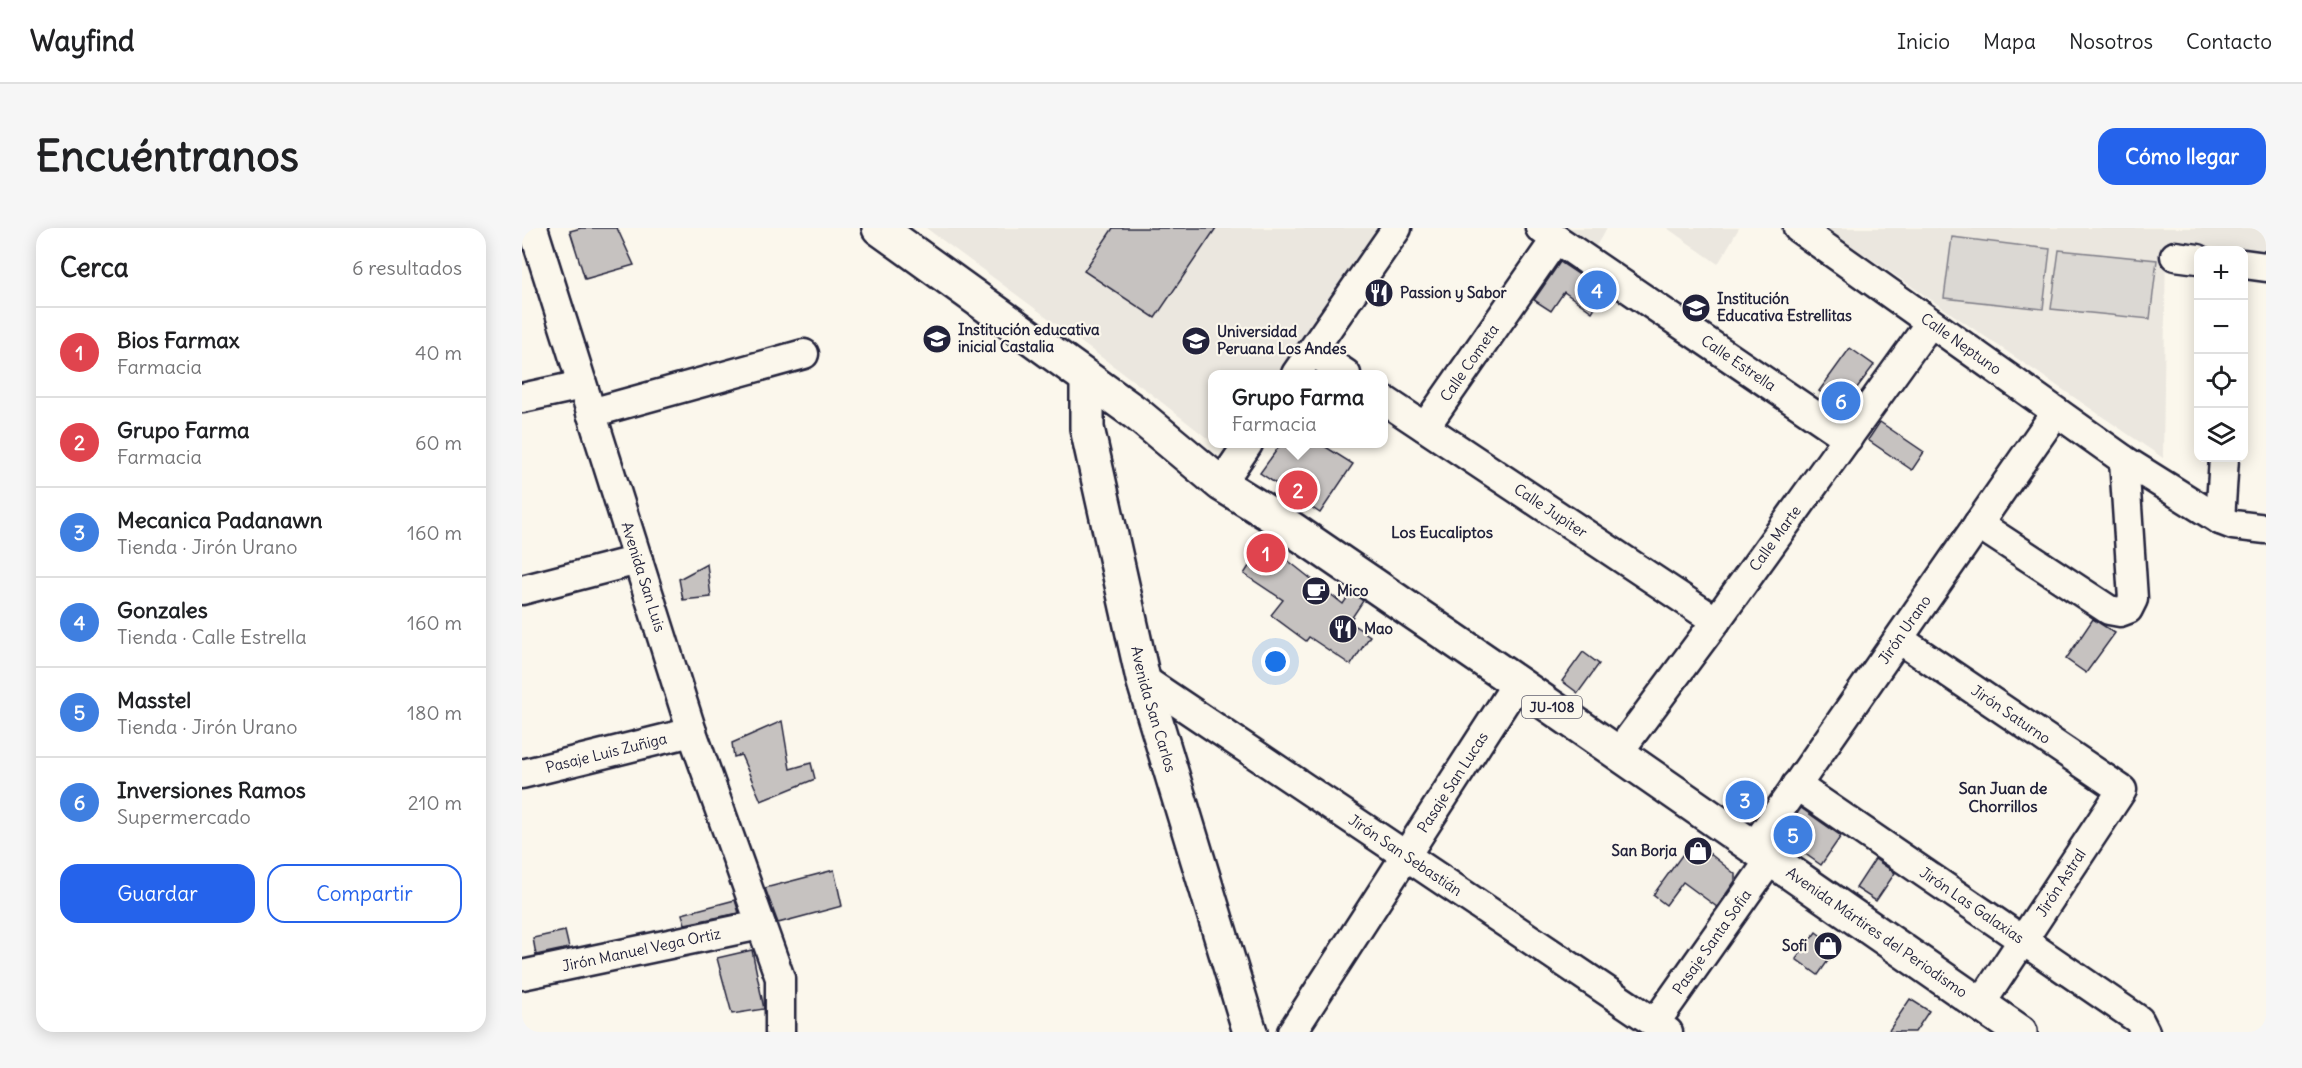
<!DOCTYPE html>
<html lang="es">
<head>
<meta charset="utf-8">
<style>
  :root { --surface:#fff; --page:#f6f6f6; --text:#202124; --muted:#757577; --line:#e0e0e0; --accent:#2563eb }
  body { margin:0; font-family:Delius,sans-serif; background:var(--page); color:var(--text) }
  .controls { position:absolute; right:18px; top:18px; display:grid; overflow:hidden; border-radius:12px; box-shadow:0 3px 15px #0003 }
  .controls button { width:54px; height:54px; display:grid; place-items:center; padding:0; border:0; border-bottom:2px solid var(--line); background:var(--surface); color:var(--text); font:30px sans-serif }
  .you { position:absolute; left:754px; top:434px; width:21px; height:21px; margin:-15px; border:4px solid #fff; border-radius:50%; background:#1a73e8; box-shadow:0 0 0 9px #1a73e833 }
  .badge { display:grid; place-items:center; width:39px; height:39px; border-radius:50%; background:var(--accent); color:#fff; font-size:20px; font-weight:700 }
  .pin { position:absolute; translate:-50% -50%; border:3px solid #fff; box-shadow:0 2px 6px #0006 }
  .popup { position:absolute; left:686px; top:142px; width:180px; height:78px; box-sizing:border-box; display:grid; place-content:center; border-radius:12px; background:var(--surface); filter:drop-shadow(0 2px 4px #0005); font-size:20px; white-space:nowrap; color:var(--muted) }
  .popup b { font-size:22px; color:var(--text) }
  .popup::after { content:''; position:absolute; left:50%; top:100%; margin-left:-12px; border:12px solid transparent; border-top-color:var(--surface) }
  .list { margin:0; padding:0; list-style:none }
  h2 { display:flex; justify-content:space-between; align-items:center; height:78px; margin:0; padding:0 24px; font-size:26px }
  h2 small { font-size:20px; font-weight:400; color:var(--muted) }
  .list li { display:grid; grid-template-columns:39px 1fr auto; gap:18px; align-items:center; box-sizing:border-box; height:90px; padding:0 24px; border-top:2px solid var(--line) }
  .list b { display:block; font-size:22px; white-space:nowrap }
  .list p { margin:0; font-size:20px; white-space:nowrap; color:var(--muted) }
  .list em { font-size:20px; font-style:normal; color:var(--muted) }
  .actions { display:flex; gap:12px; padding:18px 24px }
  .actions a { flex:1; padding:14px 0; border:2px solid var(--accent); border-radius:18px; text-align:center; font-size:21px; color:var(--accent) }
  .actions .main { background:var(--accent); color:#fff }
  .icon { flex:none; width:33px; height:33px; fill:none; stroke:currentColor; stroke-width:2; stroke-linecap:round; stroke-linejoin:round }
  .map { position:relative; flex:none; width:1744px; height:804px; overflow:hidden; border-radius:18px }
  header { display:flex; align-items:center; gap:36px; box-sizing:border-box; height:84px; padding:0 30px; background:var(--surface); border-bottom:2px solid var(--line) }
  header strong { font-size:28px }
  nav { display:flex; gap:33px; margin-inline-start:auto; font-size:21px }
  .intro { display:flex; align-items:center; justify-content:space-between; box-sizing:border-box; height:144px; padding:0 36px }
  h1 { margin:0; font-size:42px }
  .button { padding:15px 27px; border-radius:18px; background:var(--accent); color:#fff; font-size:21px; font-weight:700 }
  main { display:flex; gap:36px; padding:0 36px }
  aside { flex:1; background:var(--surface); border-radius:18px; box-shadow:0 3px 15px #0003 }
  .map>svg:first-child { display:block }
  .built { fill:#ebe7df }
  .green { fill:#dbd8d3; stroke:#7e7d87; stroke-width:1.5 }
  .building { fill:#c6c2c0; stroke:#22223b; stroke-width:1.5 }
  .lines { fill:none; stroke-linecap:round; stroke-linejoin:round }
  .minor-casing { stroke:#22223b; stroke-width:33 }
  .major-casing { stroke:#22223b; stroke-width:38 }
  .minor { stroke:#fbf7ec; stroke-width:28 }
  .major { stroke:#fbf7ec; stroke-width:33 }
  .labels { text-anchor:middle; stroke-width:4.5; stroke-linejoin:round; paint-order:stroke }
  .shield { fill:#fbf7ec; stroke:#636270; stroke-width:1.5 }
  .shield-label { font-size:14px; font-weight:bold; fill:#22223b }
  .poi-label { font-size:15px; font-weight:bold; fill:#22223b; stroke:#fbf7ec; text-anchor:start }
  .street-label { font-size:15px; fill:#22223b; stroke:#fbf7ec }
  .neighbourhood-label { font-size:16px; font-weight:bold; fill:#22223b; stroke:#fbf7ec }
</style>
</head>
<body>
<header>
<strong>Wayfind</strong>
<nav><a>Inicio</a><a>Mapa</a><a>Nosotros</a><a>Contacto</a></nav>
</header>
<div class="intro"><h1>Encuéntranos</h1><a class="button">Cómo llegar</a></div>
<main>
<aside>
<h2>Cerca<small>6 resultados</small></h2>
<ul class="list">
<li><span class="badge" style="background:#e0444e">1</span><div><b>Bios Farmax</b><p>Farmacia</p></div><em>40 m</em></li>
<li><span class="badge" style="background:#e0444e">2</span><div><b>Grupo Farma</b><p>Farmacia</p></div><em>60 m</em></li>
<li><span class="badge" style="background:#3f7fe0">3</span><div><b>Mecanica Padanawn</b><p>Tienda · Jirón Urano</p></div><em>160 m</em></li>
<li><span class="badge" style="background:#3f7fe0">4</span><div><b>Gonzales</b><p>Tienda · Calle Estrella</p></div><em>160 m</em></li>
<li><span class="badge" style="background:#3f7fe0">5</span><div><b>Masstel</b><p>Tienda · Jirón Urano</p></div><em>180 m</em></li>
<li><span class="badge" style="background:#3f7fe0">6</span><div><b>Inversiones Ramos</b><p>Supermercado</p></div><em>210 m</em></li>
</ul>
<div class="actions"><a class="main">Guardar</a><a>Compartir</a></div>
</aside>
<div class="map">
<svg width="1744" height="804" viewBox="0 0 1744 804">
  <rect width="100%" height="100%" fill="#fbf7ec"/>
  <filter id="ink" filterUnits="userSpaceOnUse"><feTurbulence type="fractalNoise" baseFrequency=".0167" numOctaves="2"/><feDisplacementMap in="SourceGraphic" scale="12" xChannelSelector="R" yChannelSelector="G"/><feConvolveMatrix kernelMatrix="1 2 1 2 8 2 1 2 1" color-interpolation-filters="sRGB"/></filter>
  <g filter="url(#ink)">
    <path class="built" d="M 404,0 L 866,0 L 767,146 L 690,146 L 690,214 L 628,165 Z
      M 1035,0 L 1085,0 L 1070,24 Z
      M 1145,0 L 1217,0 L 1196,36 Z
      M 1304,0 L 1744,0 L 1744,26 L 1644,13 L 1641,230 Z"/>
    <path class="green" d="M 1430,9 L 1528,21 L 1521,81 L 1422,70 Z
      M 1537,22 L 1635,32 L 1628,91 L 1529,81 Z"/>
    <path class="building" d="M 59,0 L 95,0 L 112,37 L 63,51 L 48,3 Z
      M 591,0 L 694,0 L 633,90 L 562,43 Z
      M 1038,34 L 1083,64 L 1070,84 L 1042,64 L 1029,83 L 1012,72 Z
      M 1328,120 L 1352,137 L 1320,180 L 1297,163 Z
      M 1358,194 L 1402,224 L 1390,242 L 1346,212 Z
      M 759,216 L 799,216 L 831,236 L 798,285 L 738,245 Z
      M 741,319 L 746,320 L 764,331 L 821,376 L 829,364 L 841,373 L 827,394 L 848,408 L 829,437 L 787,409 L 784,413 L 749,387 L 761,372 L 722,346 L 736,324 Z
      M 185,336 L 189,369 L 161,372 L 157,351 Z
      M 1571,391 L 1593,405 L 1564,445 L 1544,431 Z
      M 1061,424 L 1077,436 L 1056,465 L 1040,453 Z
      M 260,493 L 268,541 L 289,535 L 293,551 L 239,573 L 219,527 L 212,529 L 210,515 Z
      M 1279,580 L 1319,608 L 1299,637 L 1262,611 L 1261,606 Z
      M 1171,612 L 1213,646 L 1213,653 L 1195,679 L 1161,654 L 1144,677 L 1131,667 Z
      M 1353,631 L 1373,645 L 1354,673 L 1334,660 Z
      M 312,642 L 320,678 L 256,695 L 243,660 Z
      M 213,672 L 217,685 L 163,696 L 160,686 Z
      M 43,703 L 47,720 L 14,727 L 11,710 Z
      M 1294,704 L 1315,720 L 1296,747 L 1274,731 Z
      M 230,722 L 242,781 L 210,786 L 195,730 Z
      M 1388,771 L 1407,783 L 1393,804 L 1366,804 Z"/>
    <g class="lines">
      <g class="minor-casing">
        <g id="minor">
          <path id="s1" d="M 11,0 L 170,504 L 258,750 L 258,804"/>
          <path id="s2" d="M 1018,0 L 1326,210"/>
          <path id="s3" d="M 1276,0 L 1602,232 L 1698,292 L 1711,297 L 1744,301"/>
          <path d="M 1653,28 L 1676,31"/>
          <path d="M 1722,36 L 1744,39"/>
          <path d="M 790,123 L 824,146"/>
          <path d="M 774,146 L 875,0"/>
          <path d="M 0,170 L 60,157"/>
          <path id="s4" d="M 862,172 L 1194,393"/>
          <path d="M 69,185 L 282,126"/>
          <path id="s5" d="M 903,199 L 1034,11"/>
          <path d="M 699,256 L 726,216"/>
          <path d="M 1698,292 L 1702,230"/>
          <path d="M 1456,296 L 1587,382 L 1598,384 L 1606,381 L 1611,371 L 1602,232"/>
          <path d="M 0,362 L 116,332"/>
          <path id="s6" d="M 1377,411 L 1600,562 L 1458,777"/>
          <path id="s7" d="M 621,451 L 1146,804"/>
          <path id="s8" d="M 1096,525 L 1194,393 L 1408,95"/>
          <path id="s9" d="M 0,546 L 170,504"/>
          <path id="s10" d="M 1274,557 L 1617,792 L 1623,804"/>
          <path id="s11" d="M 1231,620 L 1534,184"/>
          <path id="s12" d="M 0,747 L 238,697"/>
          <path id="s13" d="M 1133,795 L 1248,632"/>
          <path id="s14" d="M 770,804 L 995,455"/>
        </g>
      </g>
      <g class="major-casing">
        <g id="major">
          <path id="s15" d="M 357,0 L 615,186 L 699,256 L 754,290 L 995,455 L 1498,804"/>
          <path id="s16" d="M 565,151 L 565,200 L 621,451 L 728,804"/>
        </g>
      </g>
      <use href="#minor" class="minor"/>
      <use href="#major" class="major"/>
    </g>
  </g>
  <defs>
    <g id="restaurant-disc" transform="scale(1.5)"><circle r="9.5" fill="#22223b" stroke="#fbf7ec"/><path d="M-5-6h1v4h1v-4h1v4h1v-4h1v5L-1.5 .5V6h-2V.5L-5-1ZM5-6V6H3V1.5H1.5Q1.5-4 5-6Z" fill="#fff"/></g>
    <g id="school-disc" transform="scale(1.5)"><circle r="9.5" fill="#22223b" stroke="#fbf7ec"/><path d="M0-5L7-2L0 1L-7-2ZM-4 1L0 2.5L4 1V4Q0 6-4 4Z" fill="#fff"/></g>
    <g id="university-disc" transform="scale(1.5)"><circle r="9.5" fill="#22223b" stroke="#fbf7ec"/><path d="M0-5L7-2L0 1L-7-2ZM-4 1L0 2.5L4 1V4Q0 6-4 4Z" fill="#fff"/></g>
    <g id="cafe-disc" transform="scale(1.5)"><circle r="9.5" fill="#22223b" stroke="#fbf7ec"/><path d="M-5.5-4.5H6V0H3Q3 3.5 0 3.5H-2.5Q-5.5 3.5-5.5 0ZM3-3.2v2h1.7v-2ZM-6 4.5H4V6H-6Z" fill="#fff"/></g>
    <g id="shop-disc" transform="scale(1.5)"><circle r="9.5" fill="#22223b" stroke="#fbf7ec"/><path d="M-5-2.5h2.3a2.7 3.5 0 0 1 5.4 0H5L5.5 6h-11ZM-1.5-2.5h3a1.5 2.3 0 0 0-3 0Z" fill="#fff"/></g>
  </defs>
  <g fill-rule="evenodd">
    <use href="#restaurant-disc" x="857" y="65"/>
    <use href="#school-disc" x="1174" y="80"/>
    <use href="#school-disc" x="415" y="111"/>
    <use href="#university-disc" x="674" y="113"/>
    <use href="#cafe-disc" x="794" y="363"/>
    <use href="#restaurant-disc" x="821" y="401"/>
    <use href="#shop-disc" x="1176" y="623"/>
    <use href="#shop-disc" x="1306" y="718"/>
  </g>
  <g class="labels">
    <rect class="shield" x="1000" y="468" width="60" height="22" rx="4.5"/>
    <g class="shield-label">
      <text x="1030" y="484">JU-108</text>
    </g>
    <g class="poi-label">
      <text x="878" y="70">Passion y Sabor</text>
      <text x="1195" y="76">Institución<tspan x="1195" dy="17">Educativa Estrellitas</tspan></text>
      <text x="436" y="107">Institución educativa<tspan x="436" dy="17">inicial Castalia</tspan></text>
      <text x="695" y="109">Universidad<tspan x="695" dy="17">Peruana Los Andes</tspan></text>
      <text x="815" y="368">Mico</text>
      <text x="842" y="406">Mao</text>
      <text x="1155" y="628" text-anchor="end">San Borja</text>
      <text x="1285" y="723" text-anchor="end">Sofi</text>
    </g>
    <g class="street-label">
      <text dy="5" stroke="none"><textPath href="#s3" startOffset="200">Calle Neptuno</textPath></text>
      <text dy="5" stroke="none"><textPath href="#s5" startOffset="78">Calle Cometa</textPath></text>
      <text dy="5" stroke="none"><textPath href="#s2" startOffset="240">Calle Estrella</textPath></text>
      <text dy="5" stroke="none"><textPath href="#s4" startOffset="200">Calle Jupiter</textPath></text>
      <text dy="5" stroke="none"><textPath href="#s8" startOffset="266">Calle Marte</textPath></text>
      <text dy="5" stroke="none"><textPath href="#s1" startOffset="366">Avenida San Luis</textPath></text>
      <text dy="5" stroke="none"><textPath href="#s11" startOffset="266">Jirón Urano</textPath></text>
      <text dy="5" stroke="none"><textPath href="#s16" startOffset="338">Avenida San Carlos</textPath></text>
      <text dy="5" stroke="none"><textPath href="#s6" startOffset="135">Jirón Saturno</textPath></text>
      <text dy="5" stroke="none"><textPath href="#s9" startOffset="87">Pasaje Luis Zuñiga</textPath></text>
      <text dy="5" stroke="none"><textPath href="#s14" startOffset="297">Pasaje San Lucas</textPath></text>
      <text dy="5" stroke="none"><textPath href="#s7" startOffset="316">Jirón San Sebastián</textPath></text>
      <text transform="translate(1539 655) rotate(-57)" y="5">Jirón Astral</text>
      <text dy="5" stroke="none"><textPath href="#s10" startOffset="213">Jirón Las Galaxias</textPath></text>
      <text dy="5" stroke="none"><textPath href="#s15" startOffset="1222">Avenida Mártires del Periodismo</textPath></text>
      <text dy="5" stroke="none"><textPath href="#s13" startOffset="99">Pasaje Santa Sofia</textPath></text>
      <text dy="5" stroke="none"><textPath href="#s12" startOffset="122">Jirón Manuel Vega Ortiz</textPath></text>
    </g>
    <g class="neighbourhood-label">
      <text x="920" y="310">Los Eucaliptos</text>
      <text x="1481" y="566">San Juan de<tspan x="1481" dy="18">Chorrillos</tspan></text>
    </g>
  </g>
</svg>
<div class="controls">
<button>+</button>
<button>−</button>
<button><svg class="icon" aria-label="locate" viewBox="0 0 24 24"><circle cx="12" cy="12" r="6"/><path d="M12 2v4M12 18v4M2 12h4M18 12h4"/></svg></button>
<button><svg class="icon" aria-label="layers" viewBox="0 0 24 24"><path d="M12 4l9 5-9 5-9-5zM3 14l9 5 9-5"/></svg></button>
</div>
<div class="you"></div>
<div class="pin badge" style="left:744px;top:325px;background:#e0444e">1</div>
<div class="pin badge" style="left:776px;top:262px;background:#e0444e">2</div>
<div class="popup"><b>Grupo Farma</b>Farmacia</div>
<div class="pin badge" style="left:1223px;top:572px;background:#3f7fe0">3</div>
<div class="pin badge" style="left:1075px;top:62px;background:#3f7fe0">4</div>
<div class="pin badge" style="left:1271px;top:607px;background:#3f7fe0">5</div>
<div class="pin badge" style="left:1319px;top:173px;background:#3f7fe0">6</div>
</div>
</main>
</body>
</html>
